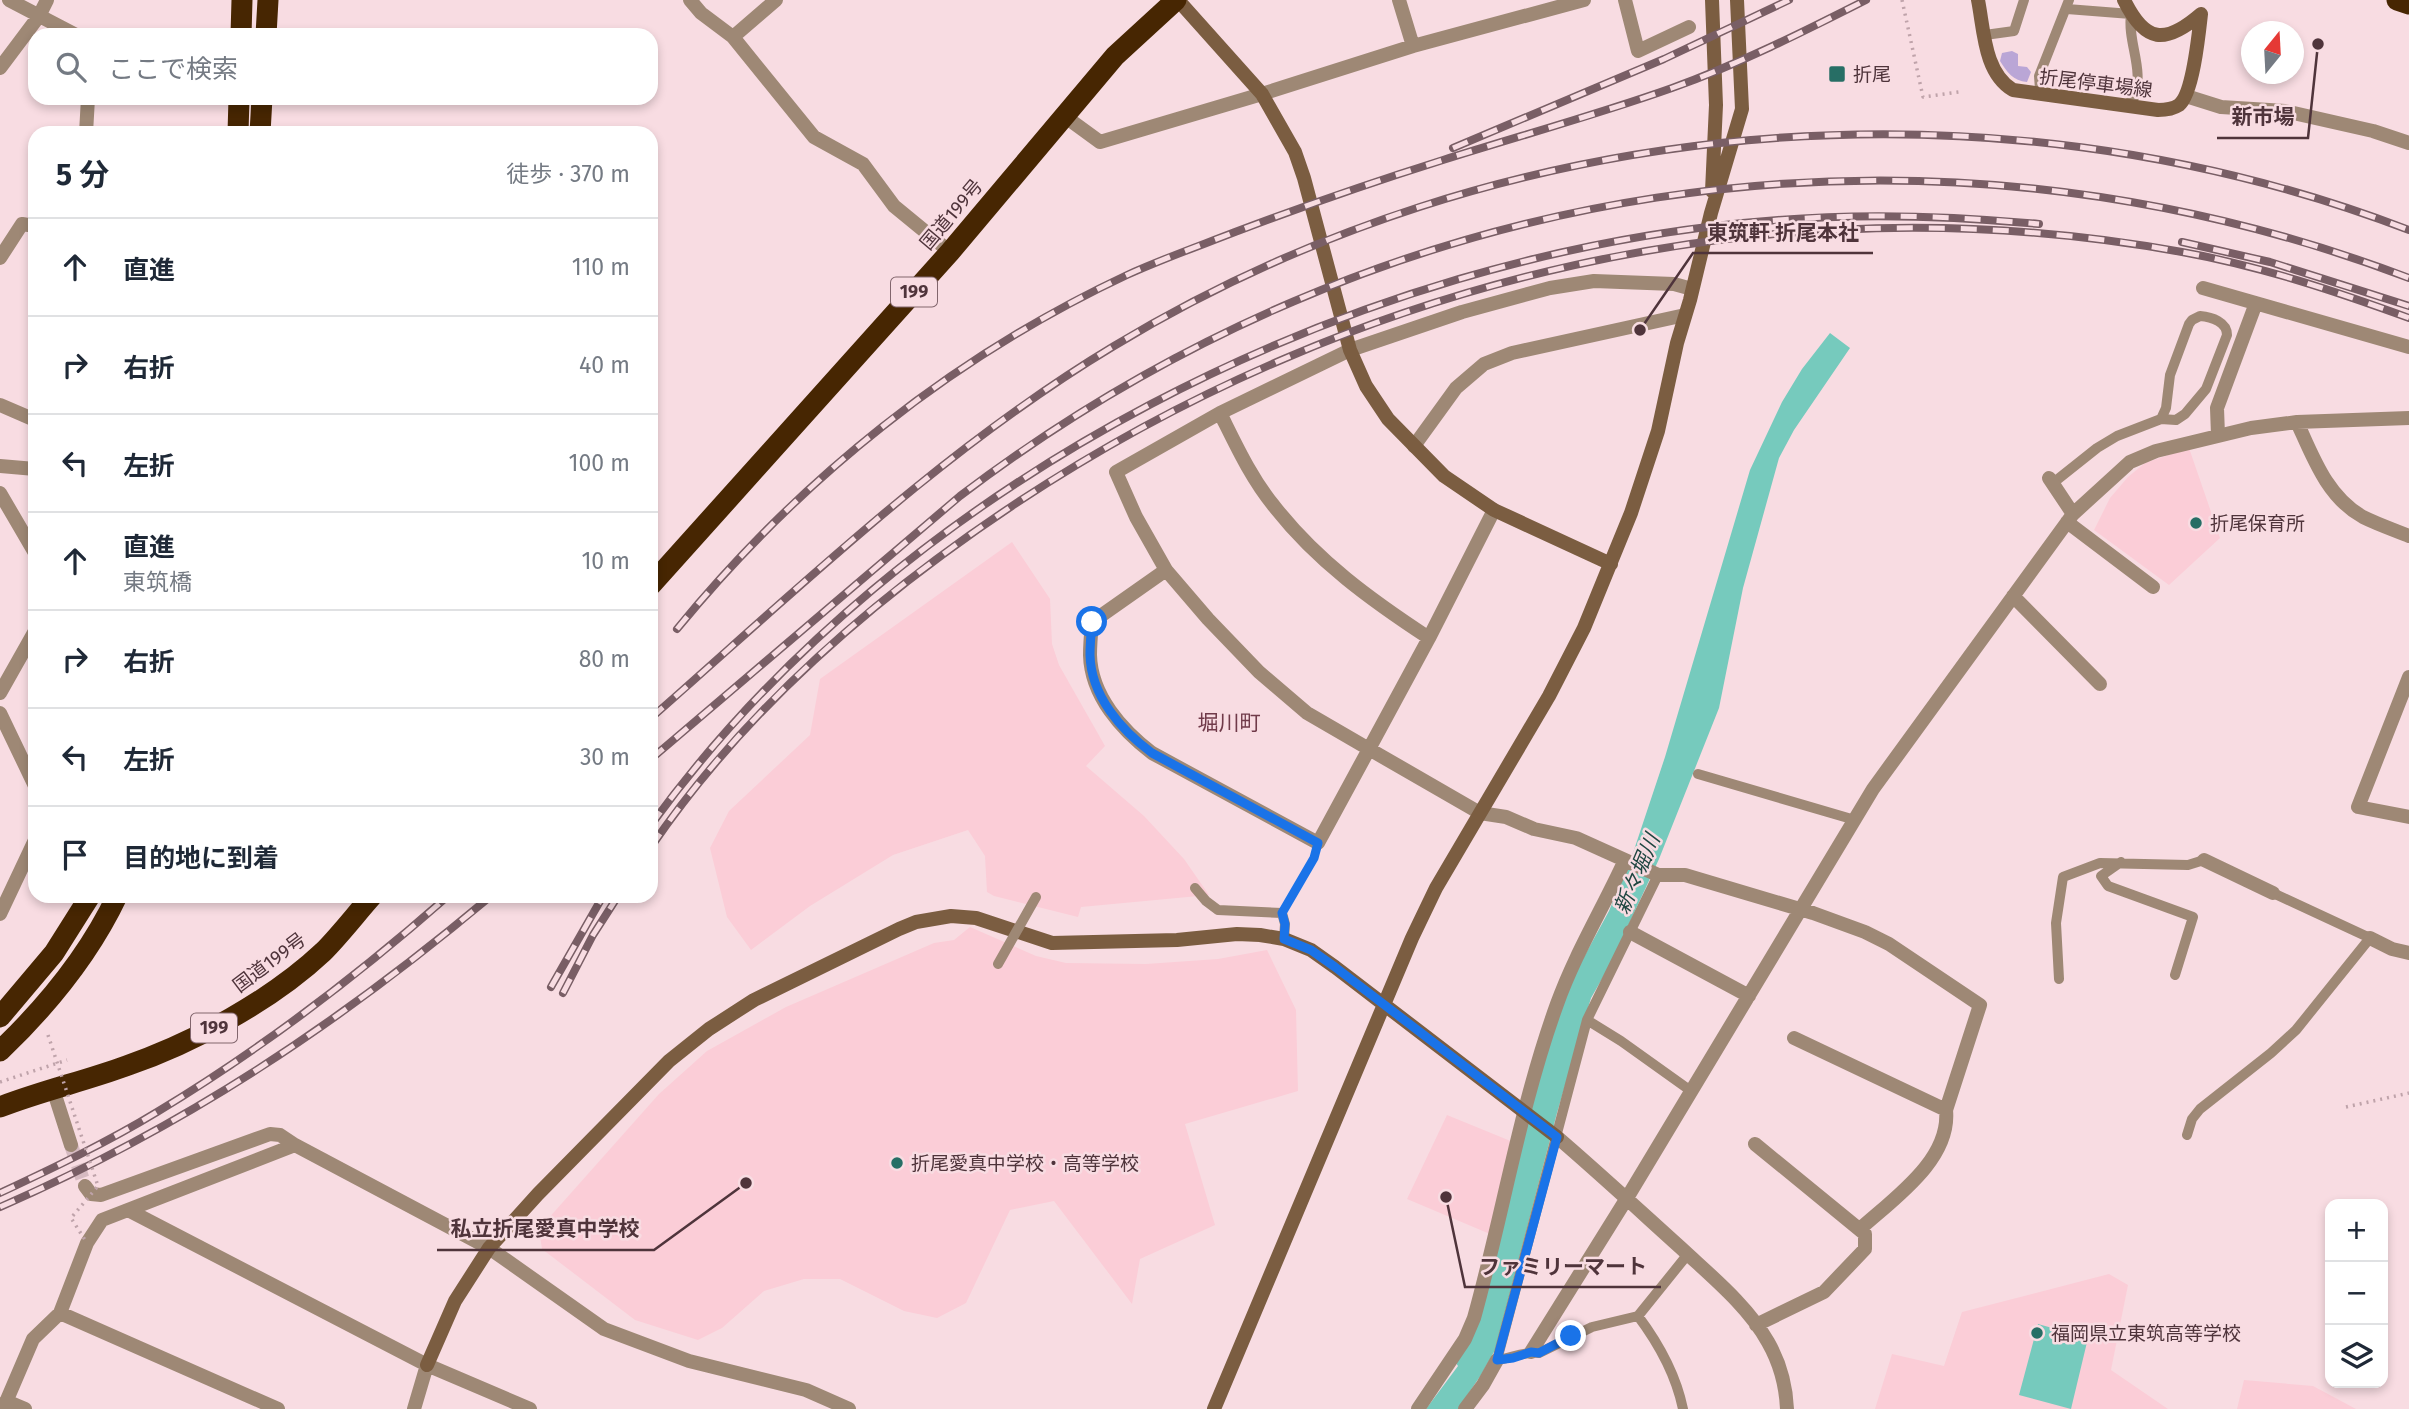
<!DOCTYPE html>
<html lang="ja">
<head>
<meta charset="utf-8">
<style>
  :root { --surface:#fff; --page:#f2f2f3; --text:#1f2937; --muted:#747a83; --line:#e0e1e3 }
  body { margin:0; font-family:"Fira Sans","Noto Sans JP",sans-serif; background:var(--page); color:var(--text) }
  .controls { position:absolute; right:21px; bottom:21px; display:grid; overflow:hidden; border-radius:14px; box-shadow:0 4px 10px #0003 }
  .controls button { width:63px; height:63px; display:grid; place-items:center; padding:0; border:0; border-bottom:2px solid var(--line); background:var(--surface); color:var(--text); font:35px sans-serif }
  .compass { position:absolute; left:2241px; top:21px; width:63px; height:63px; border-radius:50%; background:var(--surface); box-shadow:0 4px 10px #0003; rotate:18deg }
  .stop { position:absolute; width:21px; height:21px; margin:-16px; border:5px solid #1a73e8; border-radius:50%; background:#fff }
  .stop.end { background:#1a73e8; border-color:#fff; box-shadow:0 2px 7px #0008 }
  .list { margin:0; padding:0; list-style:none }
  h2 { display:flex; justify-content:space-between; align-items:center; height:91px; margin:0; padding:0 28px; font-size:30px }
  h2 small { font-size:23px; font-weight:400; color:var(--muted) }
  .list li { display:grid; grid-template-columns:46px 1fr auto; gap:21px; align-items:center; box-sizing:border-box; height:98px; padding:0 28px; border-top:2px solid var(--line) }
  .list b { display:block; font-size:26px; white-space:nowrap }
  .list p { margin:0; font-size:23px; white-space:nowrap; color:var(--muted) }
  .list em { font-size:23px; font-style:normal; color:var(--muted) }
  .icon { flex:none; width:38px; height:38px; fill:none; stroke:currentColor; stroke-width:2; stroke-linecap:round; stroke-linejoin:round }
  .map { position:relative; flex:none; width:2409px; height:1409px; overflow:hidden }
  .search { position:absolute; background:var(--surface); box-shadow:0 4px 10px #0003; left:28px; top:28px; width:630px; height:77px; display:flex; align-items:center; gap:18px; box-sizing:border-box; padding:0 24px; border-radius:21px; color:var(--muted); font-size:26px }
  .panel { position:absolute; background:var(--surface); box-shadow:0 4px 10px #0003; left:28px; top:126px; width:630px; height:777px; border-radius:21px }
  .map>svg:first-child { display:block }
  .built { fill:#fbcdd7 }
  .green { fill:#baa6d6 }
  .water { fill:#76cabd }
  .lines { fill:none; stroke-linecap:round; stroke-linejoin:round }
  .street-tunnel { stroke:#d6bac1; stroke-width:14; stroke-dasharray:14 7; stroke-linecap:butt }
  .path { stroke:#bfa3aa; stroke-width:3.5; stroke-dasharray:2 5; stroke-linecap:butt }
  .lane { stroke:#9e8875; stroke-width:10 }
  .street { stroke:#9e8875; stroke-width:14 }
  .secondary { stroke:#7b5d41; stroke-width:14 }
  .highway { stroke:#472602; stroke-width:21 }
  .rail-casing { stroke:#795e65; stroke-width:8 }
  .rail { stroke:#f8dce2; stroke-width:5; stroke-dasharray:16; stroke-linecap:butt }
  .path-bridge { stroke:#bfa3aa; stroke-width:3.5; stroke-dasharray:2 5; stroke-linecap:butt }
  .lane-bridge { stroke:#9e8875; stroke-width:10 }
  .route { stroke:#1a73e8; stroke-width:9 }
  .poi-dot { fill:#276e65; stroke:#f8dce2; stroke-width:2.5 }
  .labels { text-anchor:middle; stroke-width:5; stroke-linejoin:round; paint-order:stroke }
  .shield { fill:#f8dce2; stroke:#82666d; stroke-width:2 }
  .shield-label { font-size:18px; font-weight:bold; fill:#4f343b }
  .poi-label { font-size:19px; fill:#4f343b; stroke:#f8dce2; text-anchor:start }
  .street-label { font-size:19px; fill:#4f343b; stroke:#f8dce2 }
  .neighbourhood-label { font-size:21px; fill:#703a49; stroke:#f8dce2 }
  .water-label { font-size:21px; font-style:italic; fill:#1f4641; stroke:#f8dce2 }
  .leader { fill:none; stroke:#4f343b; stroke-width:2.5 }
  .callout-dot { fill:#4f343b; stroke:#f8dce2; stroke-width:2.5 }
  .callout-label { font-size:21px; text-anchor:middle; font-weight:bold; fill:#4f343b; stroke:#f8dce2; stroke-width:5; stroke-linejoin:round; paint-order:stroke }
</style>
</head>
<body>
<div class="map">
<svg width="2409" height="1409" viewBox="0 0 2409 1409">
  <rect width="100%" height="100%" fill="#f8dce2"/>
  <path class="built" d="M 2189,448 L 2220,538 L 2169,585 L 2094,530 L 2110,498 L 2128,477 L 2145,463 Z
    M 1012,542 L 1050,599 L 1052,644 L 1059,665 L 1105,746 L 1086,766 L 1144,816 L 1184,859 L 1209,895 L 1081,907 L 1078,917 L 994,896 L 987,892 L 985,856 L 968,830 L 893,855 L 810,906 L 751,950 L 727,917 L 710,848 L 729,811 L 810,735 L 820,679 Z
    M 970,927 L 1036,956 L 1066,963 L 1146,964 L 1218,959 L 1267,950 L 1296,1010 L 1298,1091 L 1185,1124 L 1215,1225 L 1140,1259 L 1132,1304 L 1054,1201 L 1010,1210 L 966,1303 L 937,1318 L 904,1311 L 840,1279 L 804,1279 L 764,1291 L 722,1328 L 698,1340 L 635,1320 L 542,1249 L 539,1229 L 659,1094 L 707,1051 L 786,1007 L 934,943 L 954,940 Z
    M 1447,1115 L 1513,1142 L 1490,1234 L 1407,1199 Z
    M 2109,1274 L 2128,1285 L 2111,1370 L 2168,1409 L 1875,1409 L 1892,1354 L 1944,1366 L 1962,1312 Z
    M 2244,1380 L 2313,1386 L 2356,1409 L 2237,1409 Z"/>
  <path class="green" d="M 2012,51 L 2018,54 L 2018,66 L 2027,67 L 2031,72 L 2027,82 C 2013,81 2007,72 2000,61 L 2002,53 Z"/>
  <path class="water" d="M 1830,333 L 1850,348 L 1794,430 L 1779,458 L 1743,588 L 1719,708 L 1659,859 L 1610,965 L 1591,998 L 1557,1113 L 1495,1350 L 1481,1375 L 1458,1409 L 1426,1409 L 1458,1366 L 1456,1363 L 1556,1022 L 1573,977 L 1609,911 L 1634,850 L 1665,757 L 1750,470 L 1782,402 L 1802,369 Z
    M 2038,1324 L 2088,1338 L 2071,1409 L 2019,1395 Z"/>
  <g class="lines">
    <path class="street-tunnel" d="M 71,1145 L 85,1186"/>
    <path class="path" d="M 1902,0 L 1923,97 L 1959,92
      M 1290,900 L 1313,858
      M 0,1082 L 67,1060
      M 2346,1107 L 2409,1093"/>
    <path class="lane" d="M 2067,9 L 2131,14 C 2127,44 2146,70 2133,100 L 2124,106
      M 1985,35 L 2014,31 L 2024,0
      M 2045,96 L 2040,89 L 2039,76 L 2069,0
      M 2053,483 L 2097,448 L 2117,436 L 2161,419 L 2176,420 L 2185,414 L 2206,389 L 2227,335 C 2227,322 2212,317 2200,316 L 2192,320 L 2189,324 L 2170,375 L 2166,408 L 2161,419
      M 1698,774 L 1855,820
      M 2121,862 L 2101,876 L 2108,886 L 2193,917 L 2175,975
      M 1658,875 L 1587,1020 L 1497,1360 C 1511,1358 1526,1351 1539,1353 L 1592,1327 L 1638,1316 L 1688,1254
      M 1195,888 L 1206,901 L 1218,910 L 1282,913 L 1285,924 L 1284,939
      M 2059,979 L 2056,923 L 2063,877 L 2100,863 L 2188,865 L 2204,860
      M 1587,1020 L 1621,1041 L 1691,1091
      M 2187,1135 L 2192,1119 L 2200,1109 L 2271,1053 L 2296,1030 L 2370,938 L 2273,893
      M 1638,1316 C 1659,1344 1676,1375 1683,1409"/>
    <path class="street" d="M 9,0 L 76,35
      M 690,0 L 701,13 L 733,37 L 814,137 L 863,164 L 894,206 L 950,252
      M 1399,0 L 1413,46
      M 1625,0 L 1638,51 L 1689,27
      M 733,37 L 776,0
      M 0,68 L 39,16 L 47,0
      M 2186,96 L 2221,107 L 2285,111 L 2373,131 L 2409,143
      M 1063,115 L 1100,142 L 1262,94 L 1413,46 L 1584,0
      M 86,133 L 88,98
      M 0,258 L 22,224 L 35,226
      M 2203,288 L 2409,347
      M 0,405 L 35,420
      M 1220,413 C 1236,445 1251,478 1274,506 C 1317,561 1371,600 1429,638
      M 2297,422 C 2313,457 2327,497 2363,517 C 2377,524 2394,530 2409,536
      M 2218,435 L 2217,408 L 2256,303
      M 1414,446 L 1456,388 L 1484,364 L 1512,353 L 1685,315
      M 0,466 L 35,469
      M 2049,478 L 2073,514
      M 0,493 L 35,553
      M 1494,510 L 1429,638 L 1369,749 L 1480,813 L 1506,817 L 1534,829 L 1576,838 L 1658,875 L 1685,875 L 1813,913 L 1865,932 L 1889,944 L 1980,1005 L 1946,1110
      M 2067,522 L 2153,587
      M 1166,570 L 1092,622 C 1091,633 1090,644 1090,655 C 1091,696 1122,730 1152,753 L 1318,843 L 1369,749 L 1307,713 L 1259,672 L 1208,619 L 1166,570 L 1136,517 L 1116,472 L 1220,413 L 1350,350 L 1462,312 L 1550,288 L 1594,281 L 1674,284 L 1692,289
      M 2013,596 L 2100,684
      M 2409,677 L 2358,807 L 2409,817
      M 0,693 L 35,631
      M 0,713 L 35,786
      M 2204,860 L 2273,893
      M 0,914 L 35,840
      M 1630,932 L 1749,996
      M 2370,938 L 2392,949 L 2409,953
      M 1794,1038 L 1946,1110 C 1951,1160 1893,1199 1860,1229
      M 53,1089 L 71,1145
      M 1557,1137 C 1599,1173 1640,1211 1681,1248 C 1711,1276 1748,1306 1768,1342 C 1780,1363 1786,1386 1787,1409
      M 1755,1144 L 1865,1234 L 1865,1249 L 1824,1292 L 1756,1325
      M 85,1186 L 91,1194 L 101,1195 L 270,1134 L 280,1135 L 295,1145
      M 128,1210 L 427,1365 L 530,1409
      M 60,1313 L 278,1409
      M 1531,1352 L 1627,1198 L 1873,789 L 2073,514 L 2130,462 L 2156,451 L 2251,428 L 2297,422 L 2409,418
      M 6,1401 L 25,1409
      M 3,1409 L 33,1339 L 60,1313 L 87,1243 L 102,1220 L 295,1145 L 489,1248 L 604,1329 L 689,1361 L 806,1390 L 849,1409
      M 414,1409 L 427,1365
      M 1418,1409 L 1465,1339 L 1474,1318 C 1503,1214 1520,1106 1557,1004 C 1575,954 1603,908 1625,860
      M 1465,1409 L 1483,1385 L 1497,1360"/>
    <path class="secondary" d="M 1178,0 L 1262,94 L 1295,152 L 1304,178 L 1350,350 L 1366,386 L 1388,419 L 1444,476 L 1494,510 L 1611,564
      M 1978,0 C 1984,30 1984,73 2013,90 L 2158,110 C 2165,110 2173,109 2179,105 C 2193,94 2199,32 2201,14 C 2165,45 2145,43 2124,0
      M 1712,191 L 1716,105 L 1712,0
      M 427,1365 L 455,1301 L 489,1248 L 538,1194 L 669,1061 L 709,1029 L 754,1000 L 899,929 L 916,922 L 951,916 L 976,918 L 1052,943 L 1177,940 L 1237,934 L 1260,935 L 1284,939 L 1311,950 L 1335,967 L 1557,1137
      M 1214,1409 L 1412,938 L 1436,888 L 1549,696 L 1584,628 L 1631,513 L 1658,431 L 1677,343 L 1690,300 L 1711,213 L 1742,109 L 1737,0"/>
    <path class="highway" d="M 2397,0 L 2409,4
      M 241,35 L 242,0
      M 266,35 L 268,0
      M 238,133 L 239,98
      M 260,133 L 262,98
      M 651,585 L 950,252 L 1115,56 L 1176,0
      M 0,1017 L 54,953 L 90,896
      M 0,1051 C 47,1006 89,955 117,896
      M 0,1107 C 41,1091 85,1081 126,1066 C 193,1043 272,1000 323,952 C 340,935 356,914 372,896"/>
    <g class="rail-casing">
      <path id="rail" d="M 1453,148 L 1664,59 L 1789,0
        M 2182,242 L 2270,262 L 2409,306
        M 677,629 C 799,480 952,357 1127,275 C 1162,259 1199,246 1235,232 C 1304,206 1373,182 1443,160 C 1519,136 1596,115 1672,88 C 1739,64 1803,32 1866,0
        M 651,718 C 799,588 944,448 1114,346 C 1499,113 1988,69 2409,230
        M 651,759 L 960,496 C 1378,178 1916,91 2409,278
        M 651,825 C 902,479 1356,251 1778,220 C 1865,213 1952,216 2039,224
        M 651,847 C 746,708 875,597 1015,504 C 1358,277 1775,178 2182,252 C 2260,266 2335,291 2409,318
        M 551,987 L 603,896
        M 563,993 L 593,935 L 618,896
        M 0,1193 C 53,1168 106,1143 157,1112 C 260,1050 357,976 448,896
        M 0,1207 C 185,1126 337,1025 491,896"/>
    </g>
    <use href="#rail" class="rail"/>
    <path class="path-bridge" d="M 48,1035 L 98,1186 L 71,1218 L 87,1243"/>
    <path class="lane-bridge" d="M 998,964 L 1036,897"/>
  </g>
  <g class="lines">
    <path class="route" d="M 1092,622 C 1091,633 1090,644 1090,655 C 1091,696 1121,730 1152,753 L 1318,843 L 1314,858 L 1282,913 L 1285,924 L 1284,939 L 1311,950 L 1335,967 L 1557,1137 L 1497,1360 L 1513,1358 L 1531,1352 L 1539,1353 L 1571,1336"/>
  </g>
  <g class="poi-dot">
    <rect x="1828" y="65" width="18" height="18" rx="3.5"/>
    <circle cx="2196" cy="523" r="7"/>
    <circle cx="897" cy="1163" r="7"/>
    <circle cx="2037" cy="1333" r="7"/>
  </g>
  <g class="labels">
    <g class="shield">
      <rect x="891" y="277.5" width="46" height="29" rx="5"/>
      <rect x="191" y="1013.5" width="46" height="29" rx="5"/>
    </g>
    <g class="shield-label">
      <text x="914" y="298">199</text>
      <text x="214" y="1034">199</text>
    </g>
    <g class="poi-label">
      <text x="1853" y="81">折尾</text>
      <text x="2210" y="530">折尾保育所</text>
      <text x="911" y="1170">折尾愛真中学校・高等学校</text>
      <text x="2051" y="1340">福岡県立東筑高等学校</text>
    </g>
    <g class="street-label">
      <text transform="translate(2096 83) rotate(7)" y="7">折尾停車場線</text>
      <text transform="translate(951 214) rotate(-50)" y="7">国道199号</text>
      <text transform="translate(269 962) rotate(-37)" y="7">国道199号</text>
    </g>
    <g class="neighbourhood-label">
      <text x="1229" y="730">堀川町</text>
    </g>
    <g class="water-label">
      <text transform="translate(1637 874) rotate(-67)" y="7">新々堀川</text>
    </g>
  </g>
  <path class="leader" d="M2318 44L2308 138H2217M1640 330L1693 253H1873M746 1183L654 1250H437M1446 1197L1465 1287H1661"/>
  <g class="callout-dot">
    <circle cx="2318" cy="44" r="7"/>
    <circle cx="1640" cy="330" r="7"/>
    <circle cx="746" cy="1183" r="7"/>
    <circle cx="1446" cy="1197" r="7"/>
  </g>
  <g class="callout-label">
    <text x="2263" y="124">新市場</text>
    <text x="1783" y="240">東筑軒 折尾本社</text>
    <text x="545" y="1236">私立折尾愛真中学校</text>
    <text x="1563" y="1274">ファミリーマート</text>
  </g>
</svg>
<div class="controls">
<button>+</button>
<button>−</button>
<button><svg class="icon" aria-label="layers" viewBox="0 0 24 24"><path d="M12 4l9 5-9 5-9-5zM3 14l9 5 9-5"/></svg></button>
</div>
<svg class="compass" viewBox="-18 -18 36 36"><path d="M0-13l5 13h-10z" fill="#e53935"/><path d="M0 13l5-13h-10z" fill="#747a83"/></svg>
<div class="stop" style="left:1092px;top:622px"></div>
<div class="stop end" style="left:1571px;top:1336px"></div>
<div class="search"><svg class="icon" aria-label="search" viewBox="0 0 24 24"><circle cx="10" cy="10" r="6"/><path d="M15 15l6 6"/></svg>ここで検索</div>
<section class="panel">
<h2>5 分<small>徒歩 · 370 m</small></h2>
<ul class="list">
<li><svg class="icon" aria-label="ahead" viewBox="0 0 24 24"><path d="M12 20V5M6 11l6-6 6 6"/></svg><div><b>直進</b></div><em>110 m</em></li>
<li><svg class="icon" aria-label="right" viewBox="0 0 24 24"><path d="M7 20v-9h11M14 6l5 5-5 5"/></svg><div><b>右折</b></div><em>40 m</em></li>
<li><svg class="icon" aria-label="left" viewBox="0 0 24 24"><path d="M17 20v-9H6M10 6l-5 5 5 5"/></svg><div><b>左折</b></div><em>100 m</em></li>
<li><svg class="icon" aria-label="ahead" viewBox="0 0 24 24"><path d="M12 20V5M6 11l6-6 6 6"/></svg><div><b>直進</b><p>東筑橋</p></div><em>10 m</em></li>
<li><svg class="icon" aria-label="right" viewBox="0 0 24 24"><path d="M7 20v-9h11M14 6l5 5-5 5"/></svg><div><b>右折</b></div><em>80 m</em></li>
<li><svg class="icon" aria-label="left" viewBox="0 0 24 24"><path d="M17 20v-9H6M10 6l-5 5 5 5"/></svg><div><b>左折</b></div><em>30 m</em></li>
<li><svg class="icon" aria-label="arrive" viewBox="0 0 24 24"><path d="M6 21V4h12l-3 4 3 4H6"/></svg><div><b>目的地に到着</b></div></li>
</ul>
</section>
</div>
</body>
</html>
